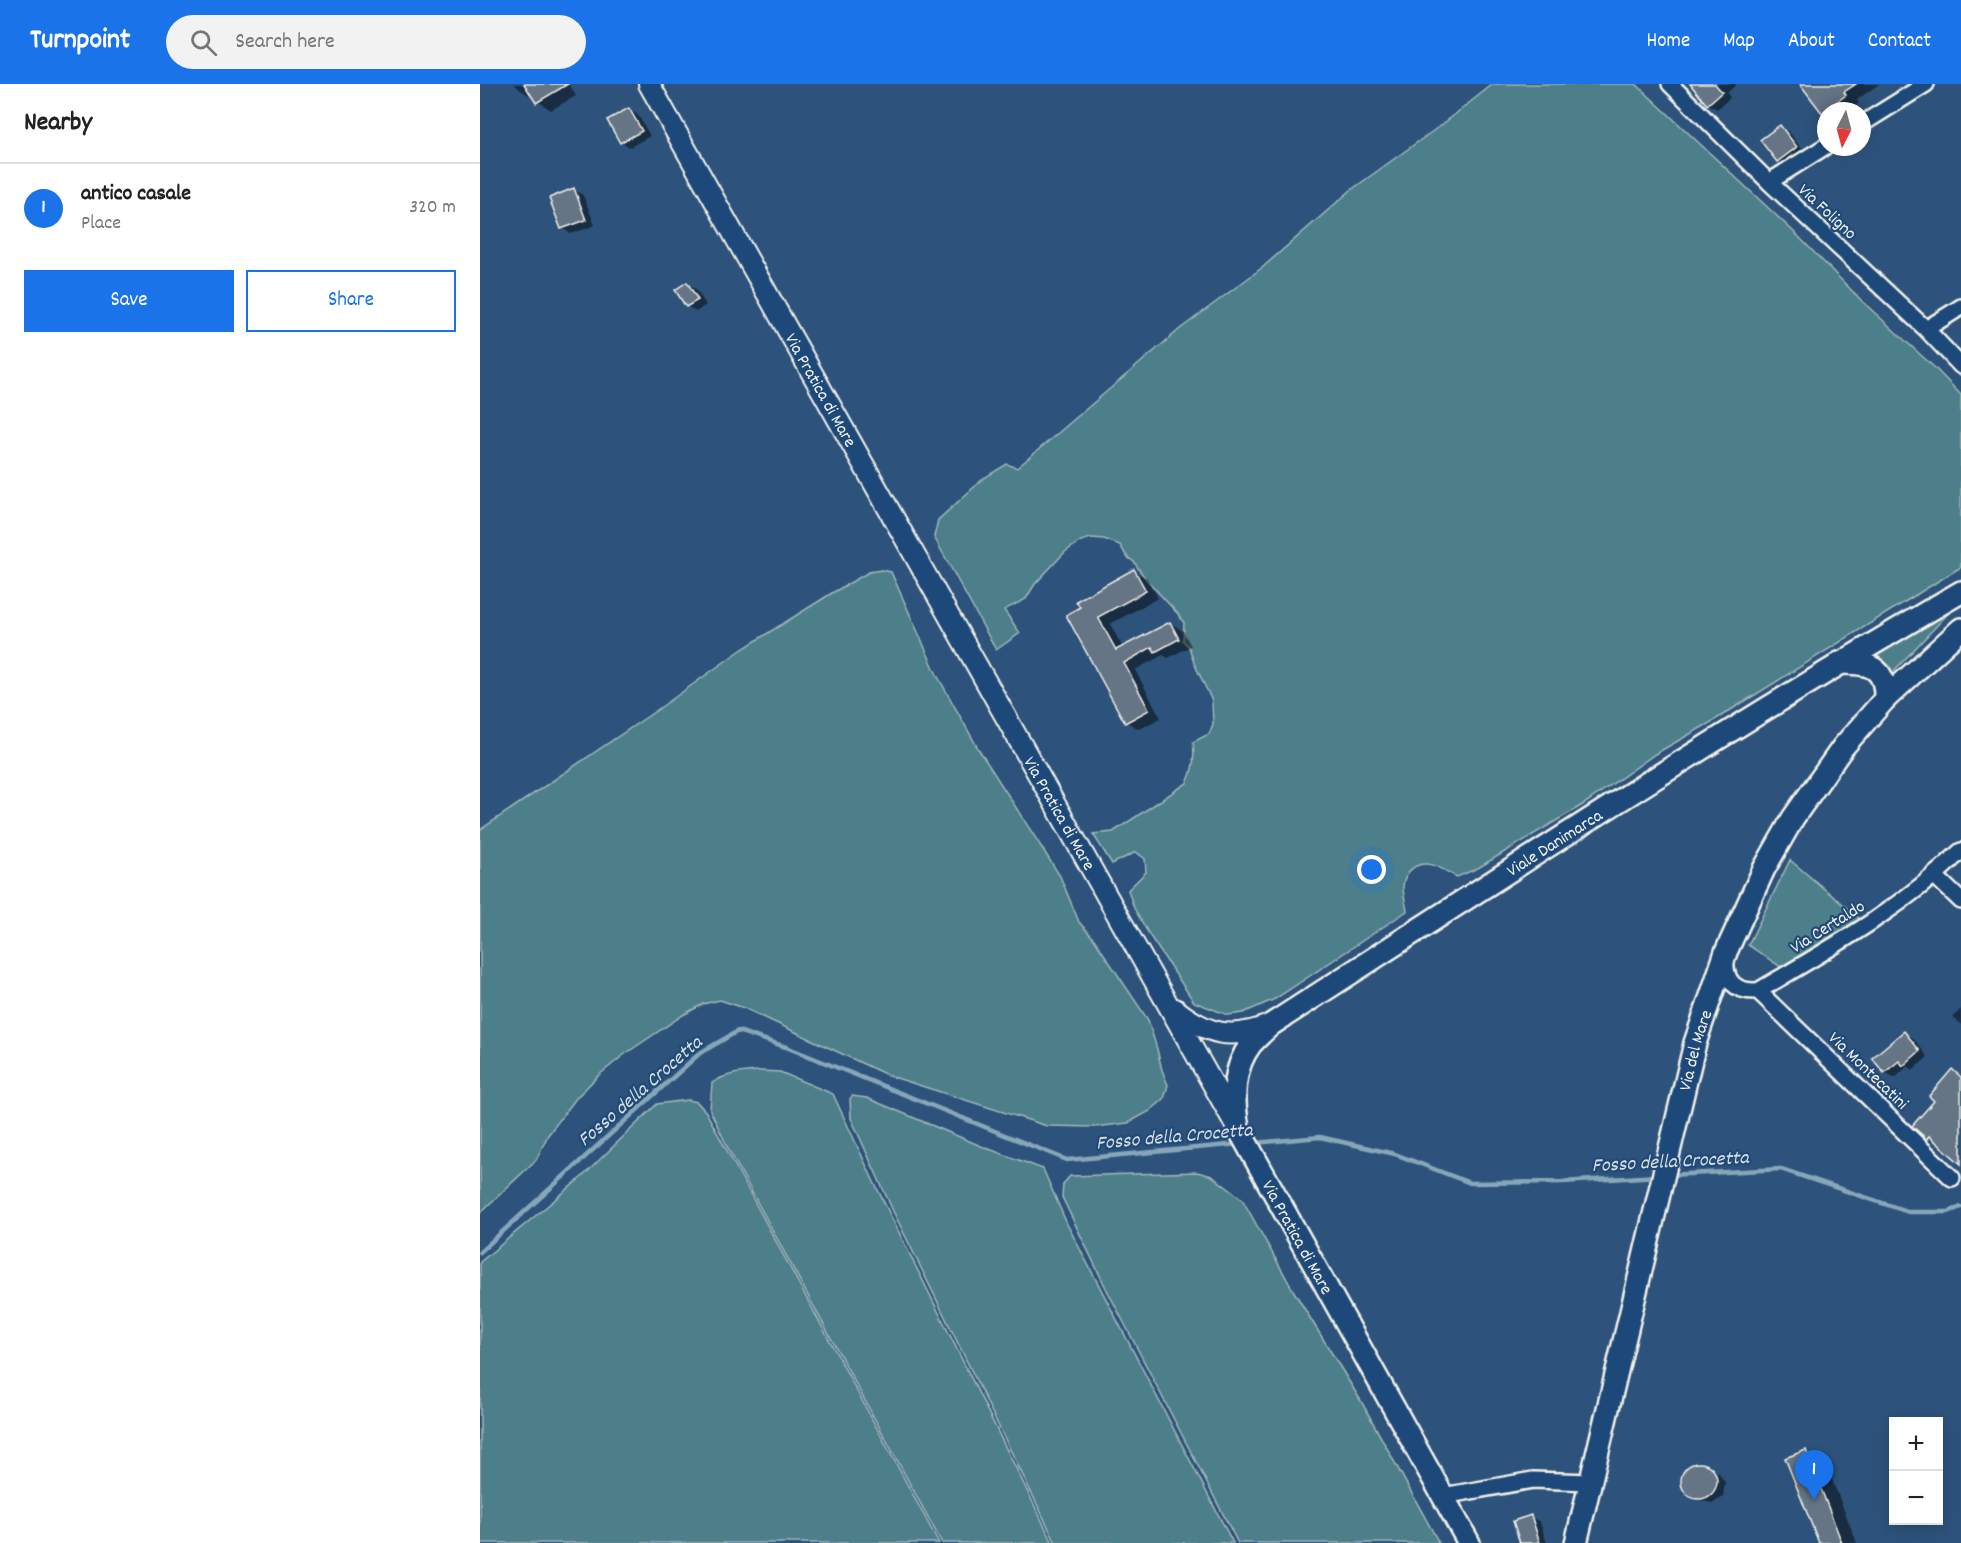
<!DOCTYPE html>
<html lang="en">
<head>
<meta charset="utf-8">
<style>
  :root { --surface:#fff; --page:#f2f2f2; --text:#222; --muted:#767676; --line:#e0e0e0; --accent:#1a73e8 }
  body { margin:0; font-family:Dekko,sans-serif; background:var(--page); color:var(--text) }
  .controls { position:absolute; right:18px; bottom:18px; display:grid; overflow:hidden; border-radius:0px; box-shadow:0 3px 15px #0003 }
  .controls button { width:54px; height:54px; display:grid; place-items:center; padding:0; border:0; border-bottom:2px solid var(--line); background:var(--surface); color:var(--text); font:30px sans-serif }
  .compass { position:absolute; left:1337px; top:18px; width:54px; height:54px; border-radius:50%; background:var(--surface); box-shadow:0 3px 15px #0003; rotate:186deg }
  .you { position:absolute; left:892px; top:786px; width:21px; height:21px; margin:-15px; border:4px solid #fff; border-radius:50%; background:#1a73e8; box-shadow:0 0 0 9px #1a73e833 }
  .badge { display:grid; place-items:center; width:39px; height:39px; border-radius:50%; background:var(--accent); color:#fff; font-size:20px; font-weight:700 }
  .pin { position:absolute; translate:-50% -50px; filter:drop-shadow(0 2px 3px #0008) }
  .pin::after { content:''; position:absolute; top:32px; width:21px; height:18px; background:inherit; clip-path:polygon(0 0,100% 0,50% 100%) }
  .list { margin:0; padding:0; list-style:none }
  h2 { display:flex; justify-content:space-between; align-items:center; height:78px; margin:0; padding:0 24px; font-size:26px }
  h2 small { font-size:20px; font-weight:400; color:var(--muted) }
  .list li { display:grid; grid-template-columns:39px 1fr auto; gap:18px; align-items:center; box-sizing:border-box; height:90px; padding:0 24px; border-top:2px solid var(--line) }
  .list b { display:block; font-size:22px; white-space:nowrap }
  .list p { margin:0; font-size:20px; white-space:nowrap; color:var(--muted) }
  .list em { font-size:20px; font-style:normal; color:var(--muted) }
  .actions { display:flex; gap:12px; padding:18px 24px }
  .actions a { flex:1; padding:14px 0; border:2px solid var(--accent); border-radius:0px; text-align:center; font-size:21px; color:var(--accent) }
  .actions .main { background:var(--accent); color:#fff }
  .icon { flex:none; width:33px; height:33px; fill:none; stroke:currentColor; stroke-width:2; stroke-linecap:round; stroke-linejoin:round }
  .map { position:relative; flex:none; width:1481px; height:1459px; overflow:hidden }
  header { display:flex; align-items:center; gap:36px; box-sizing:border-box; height:84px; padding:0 30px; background:var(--accent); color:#fff }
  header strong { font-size:28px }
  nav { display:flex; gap:33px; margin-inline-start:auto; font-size:21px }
  .search { width:420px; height:54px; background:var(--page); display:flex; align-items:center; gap:15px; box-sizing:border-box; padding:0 21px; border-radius:33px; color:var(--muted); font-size:22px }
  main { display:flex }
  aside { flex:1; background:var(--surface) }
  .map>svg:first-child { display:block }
  .green { fill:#4e7f8a; stroke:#a1b8b9; stroke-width:1.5 }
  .shadow { fill:#0007 }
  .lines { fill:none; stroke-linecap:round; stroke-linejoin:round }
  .stream { stroke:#87a7b9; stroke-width:4.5 }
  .building { fill:#657585; stroke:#f4f1e8; stroke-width:1.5 }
  .minor-casing { stroke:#f4f1e8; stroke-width:20 }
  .tertiary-casing { stroke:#f4f1e8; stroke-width:24 }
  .secondary-casing { stroke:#f4f1e8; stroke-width:26 }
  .minor { stroke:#1f4a7a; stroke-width:15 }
  .tertiary { stroke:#1f4a7a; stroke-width:20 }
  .secondary { stroke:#1f4a7a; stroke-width:21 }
  .labels { text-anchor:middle; stroke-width:4.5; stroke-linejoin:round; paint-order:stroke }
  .street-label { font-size:18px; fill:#f4f1e8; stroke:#1f4a7a }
  .water-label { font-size:20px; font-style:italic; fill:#d9dfdc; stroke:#1f4a7a }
</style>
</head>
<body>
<header>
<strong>Turnpoint</strong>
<div class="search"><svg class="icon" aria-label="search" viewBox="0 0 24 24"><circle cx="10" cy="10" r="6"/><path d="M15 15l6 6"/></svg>Search here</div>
<nav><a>Home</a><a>Map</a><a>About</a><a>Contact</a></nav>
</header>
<main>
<aside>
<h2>Nearby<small></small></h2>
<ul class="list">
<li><span class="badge">1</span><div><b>antico casale</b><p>Place</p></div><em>320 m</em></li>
</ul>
<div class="actions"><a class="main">Save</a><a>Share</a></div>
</aside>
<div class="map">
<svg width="1481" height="1459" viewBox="0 0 1481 1459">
  <rect width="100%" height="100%" fill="#2d537c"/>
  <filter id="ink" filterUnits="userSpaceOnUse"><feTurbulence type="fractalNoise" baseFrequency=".0167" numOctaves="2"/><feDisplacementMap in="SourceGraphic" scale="12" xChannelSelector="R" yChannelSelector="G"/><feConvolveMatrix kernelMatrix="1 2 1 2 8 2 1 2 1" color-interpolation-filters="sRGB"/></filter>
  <g filter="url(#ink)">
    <path class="green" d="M 1013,0 L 1156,0 L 1314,148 L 1384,219 L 1455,284 L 1481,311 L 1481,483 L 1233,637 L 1175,670 L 1104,720 L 998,784 L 977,793 C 969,789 960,783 952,781 C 936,777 924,788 923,803 C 923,811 926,819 927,827 L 795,915 L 763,929 L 748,931 L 714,918 L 670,852 L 654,824 L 648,806 L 666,788 L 665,775 L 656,768 L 632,780 L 613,750 L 633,748 L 707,699 C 714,685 715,673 713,658 L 729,650 L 733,640 L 732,617 L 714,579 L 709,563 L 703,557 L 704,539 L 698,530 L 665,494 L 654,478 L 647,473 L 640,461 L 624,455 L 611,454 L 601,457 L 585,468 L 555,500 L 546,515 L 524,526 L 540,549 L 516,566 L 454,453 L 458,436 L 504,394 L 527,380 L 537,384 L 700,245 L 783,183 L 871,106 L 964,39 Z
      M 401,486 L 411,488 L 457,591 L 499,666 L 580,792 L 599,838 L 614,855 L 668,936 L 677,965 L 682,986 L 688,1001 L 684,1015 L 670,1027 L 648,1039 L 615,1043 L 567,1042 L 407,991 L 264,924 L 240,916 L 223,920 L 203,931 L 145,970 L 119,991 L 97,1013 L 68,1051 L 56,1076 L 0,1129 L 0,746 L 177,626 L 261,566 L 352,509 L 389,488 Z
      M 1481,516 L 1409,592 L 1401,578 L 1391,571 Z
      M 1310,776 L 1380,835 L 1301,883 L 1268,861 Z
      M 280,987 L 300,988 L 353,1010 L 394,1098 L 573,1459 L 462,1459 L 249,1066 L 230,1026 L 232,999 C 246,989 264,988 280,987 Z
      M 372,1012 L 387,1014 L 501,1062 L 563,1085 L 587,1140 L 753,1459 L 576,1459 L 413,1127 L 371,1034 L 370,1015 Z
      M 208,1016 L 217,1018 L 226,1028 L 459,1459 L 0,1459 L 0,1178 L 102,1093 L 177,1020 Z
      M 717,1088 L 732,1092 L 762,1115 L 813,1206 L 881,1317 L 959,1459 L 758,1459 L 626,1204 L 582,1113 L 583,1100 L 590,1092 Z"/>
    <path class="shadow" d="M 35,0 L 89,0 L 96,12 L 71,26 L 38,4 Z
      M 1212,0 L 1255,0 L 1256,1 L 1247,9 L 1250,14 L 1237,25 L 1228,20 Z
      M 1322,0 L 1399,0 L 1377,16 L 1379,19 L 1368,27 L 1346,27 L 1346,29 Z
      M 149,25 L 158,31 L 170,52 L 150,63 L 141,58 Z
      M 1300,43 L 1309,48 L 1325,69 L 1308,82 L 1298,77 Z
      M 94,106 L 103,111 L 115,141 L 91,150 L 82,144 Z
      M 207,200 L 216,205 L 226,221 L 216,228 L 207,222 L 197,206 Z
      M 654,487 L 667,494 L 678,514 L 630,540 L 643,564 L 690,539 L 703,547 L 711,562 L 688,574 L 683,571 L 655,586 L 681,634 L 659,645 L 646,638 L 588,531 Z
      M 1481,925 L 1481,941 L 1473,933 Z
      M 1424,949 L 1433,954 L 1448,973 L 1433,986 L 1428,982 L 1415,994 L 1405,988 L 1394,974 Z
      M 1326,1367 L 1345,1378 L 1377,1459 L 1341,1459 L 1307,1375 Z
      M 1218,1380 L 1239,1389 L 1245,1399 L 1243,1412 L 1232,1419 L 1220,1416 L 1210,1411 L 1206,1407 L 1202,1397 L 1206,1386 L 1213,1381 Z
      M 1051,1433 L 1060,1438 L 1067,1459 L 1041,1459 L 1035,1438 Z"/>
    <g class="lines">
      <path class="stream" d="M 774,1059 L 840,1053 L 915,1070 L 990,1099 L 1082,1098 L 1178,1092
        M 1190,1091 L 1301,1085 L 1429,1128 L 1468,1128 L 1481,1123
        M 0,1168 L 220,969 L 258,947 L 306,963 L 587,1076 L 760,1060"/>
    </g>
    <path class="building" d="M 44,0 L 88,0 L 56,19 Z
      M 1210,0 L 1235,0 L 1242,8 L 1227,21 Z
      M 1320,0 L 1376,0 L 1364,8 L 1366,11 L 1342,29 Z
      M 149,24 L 162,47 L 140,59 L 127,36 Z
      M 1300,41 L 1317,63 L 1297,78 L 1280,56 Z
      M 94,104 L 106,136 L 81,145 L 69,114 Z
      M 207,198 L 218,216 L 206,223 L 195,206 Z
      M 654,485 L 666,507 L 618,533 L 636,566 L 690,538 L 699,555 L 675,568 L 672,563 L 644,579 L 669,626 L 645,639 L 586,531 L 600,523 L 596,517 Z
      M 1424,947 L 1440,967 L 1423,982 L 1419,977 L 1404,989 L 1392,974 Z
      M 1472,985 L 1481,993 L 1481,1080 L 1449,1052 L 1447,1055 L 1432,1042 L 1454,1017 L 1449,1012 Z
      M 1326,1366 L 1362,1459 L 1339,1459 L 1305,1374 Z
      M1201 1397a18 18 0 1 1 36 0a18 18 0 1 1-36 0Z
      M 1051,1431 L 1060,1459 L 1040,1459 L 1033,1437 Z"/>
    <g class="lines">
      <g class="minor-casing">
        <path id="minor" d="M 1190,0 L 1289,98 L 1446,245 L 1481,282
          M 1382,40 L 1446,0
          M 1289,98 L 1346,62
          M 1446,245 L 1481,223
          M 1455,792 L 1481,817
          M 1246,874 C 1244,897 1255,908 1278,907 C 1349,865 1421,825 1481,767
          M 1278,907 L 1472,1094
          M 963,1412 L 1053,1396 L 1110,1398"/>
      </g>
      <g class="tertiary-casing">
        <g id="tertiary">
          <path id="s1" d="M 169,0 L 757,1043"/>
          <path d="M 695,925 C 728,951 751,957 792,940"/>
        </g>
      </g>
      <g class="secondary-casing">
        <g id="secondary">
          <path d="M 1359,579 C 1388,579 1406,581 1405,615"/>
          <path id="s2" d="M 989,1459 L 758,1044 C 753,1015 752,985 771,960 C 777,953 785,946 792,940 C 1020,793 1247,644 1481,508"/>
          <path id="s3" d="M 1096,1459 L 1215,959 L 1246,868 L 1284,785 L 1313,734 L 1363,663 L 1405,615 L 1481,545"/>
        </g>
      </g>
      <use href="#minor" class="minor"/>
      <use href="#tertiary" class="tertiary"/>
      <use href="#secondary" class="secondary"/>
    </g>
  </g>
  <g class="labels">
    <g class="street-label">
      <text transform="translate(1348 127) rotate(43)" y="6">Via Foligno</text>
      <text dy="6" stroke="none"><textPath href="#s1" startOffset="351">Via Pratica di Mare</textPath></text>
      <text dy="6" stroke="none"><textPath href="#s1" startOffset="837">Via Pratica di Mare</textPath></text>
      <text dy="6" stroke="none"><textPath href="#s2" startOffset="927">Viale Danimarca</textPath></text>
      <text transform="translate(1347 842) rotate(-32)" y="6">Via Certaldo</text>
      <text dy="6" stroke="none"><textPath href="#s3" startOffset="507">Via del Mare</textPath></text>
      <text transform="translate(1389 986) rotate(44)" y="6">Via Montecatini</text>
      <text transform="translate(818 1153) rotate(61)" y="6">Via Pratica di Mare</text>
    </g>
    <g class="water-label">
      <text transform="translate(159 1006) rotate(-41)" y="7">Fosso della Crocetta</text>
      <text transform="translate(694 1051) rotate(-5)" y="7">Fosso della Crocetta</text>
      <text transform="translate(1190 1076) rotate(-3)" y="7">Fosso della Crocetta</text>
    </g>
  </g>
</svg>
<div class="controls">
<button>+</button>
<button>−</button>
</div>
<svg class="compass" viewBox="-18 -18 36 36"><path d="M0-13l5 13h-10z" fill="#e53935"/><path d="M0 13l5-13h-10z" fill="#767676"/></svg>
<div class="you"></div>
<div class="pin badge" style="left:1334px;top:1416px">1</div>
</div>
</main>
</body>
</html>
